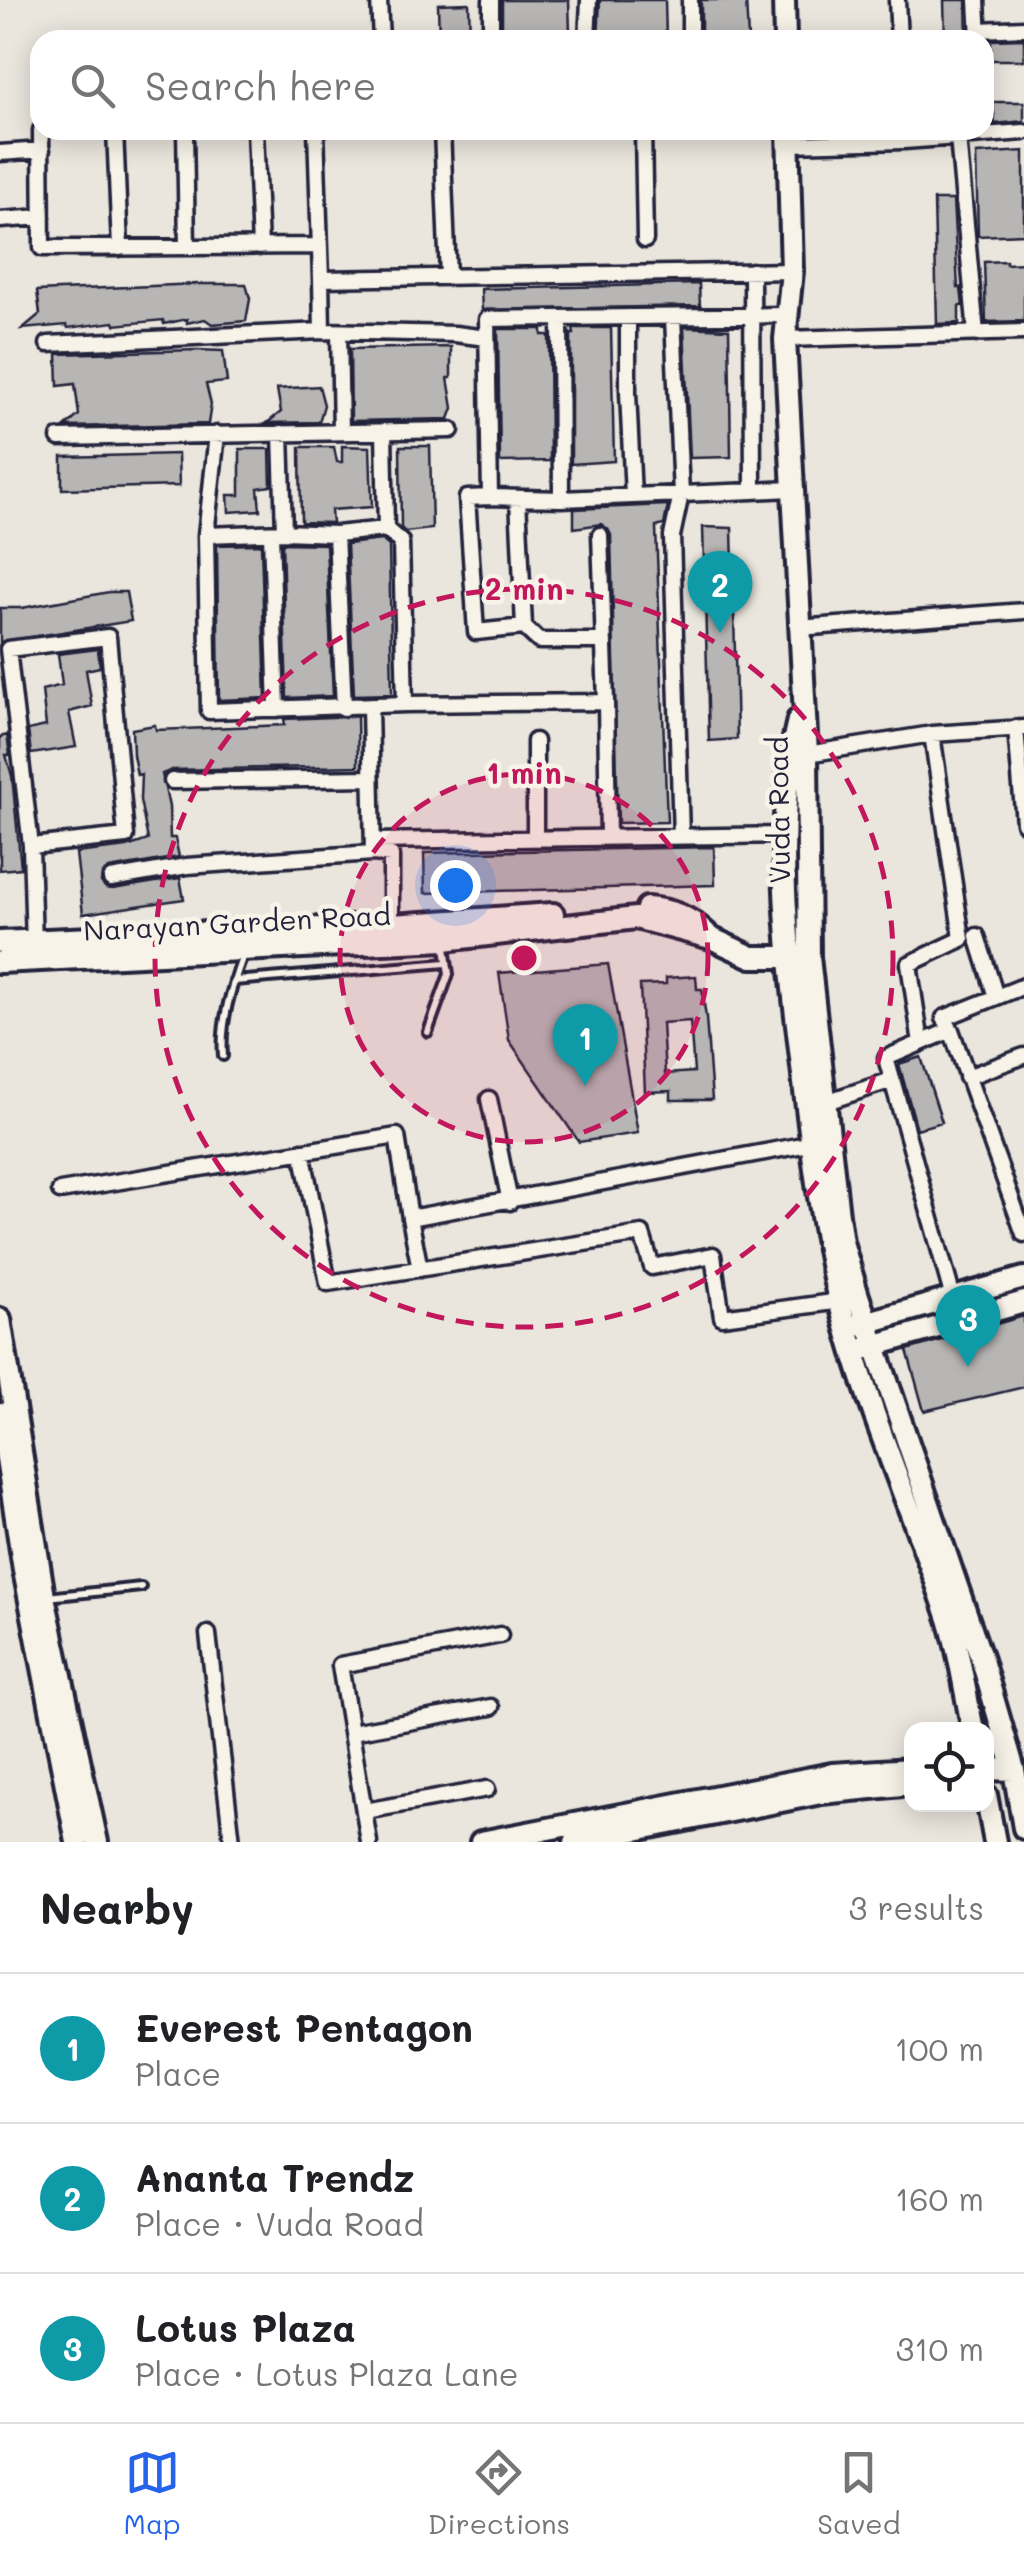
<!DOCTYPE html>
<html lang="en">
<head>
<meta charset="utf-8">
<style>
  :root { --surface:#fff; --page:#f2f2f2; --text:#202124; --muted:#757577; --line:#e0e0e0; --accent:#2563eb }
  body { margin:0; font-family:Mali,sans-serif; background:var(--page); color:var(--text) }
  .controls { position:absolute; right:30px; bottom:30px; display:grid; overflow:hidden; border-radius:20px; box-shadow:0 5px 25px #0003 }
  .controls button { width:90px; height:90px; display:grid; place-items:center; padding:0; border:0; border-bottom:2px solid var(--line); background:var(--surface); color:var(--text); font:50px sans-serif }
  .you { position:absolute; left:455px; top:885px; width:35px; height:35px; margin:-25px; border:8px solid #fff; border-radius:50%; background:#1a73e8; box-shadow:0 0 0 15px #1a73e833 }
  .badge { display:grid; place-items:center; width:65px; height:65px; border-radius:50%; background:var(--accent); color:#fff; font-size:32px; font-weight:700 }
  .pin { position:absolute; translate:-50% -82px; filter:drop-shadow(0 2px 5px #0008) }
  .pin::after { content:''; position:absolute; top:52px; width:35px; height:30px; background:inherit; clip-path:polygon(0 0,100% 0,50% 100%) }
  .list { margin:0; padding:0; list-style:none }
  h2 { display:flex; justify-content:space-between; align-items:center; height:130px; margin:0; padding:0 40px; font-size:42px }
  h2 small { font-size:32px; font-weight:400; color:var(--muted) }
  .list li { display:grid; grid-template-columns:65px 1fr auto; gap:30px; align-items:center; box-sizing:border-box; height:150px; padding:0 40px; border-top:2px solid var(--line) }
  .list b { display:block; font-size:38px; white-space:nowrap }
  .list p { margin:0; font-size:32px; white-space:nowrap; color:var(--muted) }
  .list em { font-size:32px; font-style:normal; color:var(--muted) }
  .icon { flex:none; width:55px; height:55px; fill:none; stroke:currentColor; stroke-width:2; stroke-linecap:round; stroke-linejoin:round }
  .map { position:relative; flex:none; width:1024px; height:1842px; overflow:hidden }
  .search { position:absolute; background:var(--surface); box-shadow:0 5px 25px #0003; left:30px; right:30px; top:30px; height:110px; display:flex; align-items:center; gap:25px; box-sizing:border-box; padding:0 35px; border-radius:30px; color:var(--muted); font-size:38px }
  .sheet { height:580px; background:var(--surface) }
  nav { display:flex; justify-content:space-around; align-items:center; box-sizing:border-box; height:140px; border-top:2px solid var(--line); background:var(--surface); font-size:28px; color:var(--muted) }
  nav a { display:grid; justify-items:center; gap:5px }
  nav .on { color:var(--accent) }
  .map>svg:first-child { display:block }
  .building { fill:#b8b6b5; stroke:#22223b; stroke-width:2.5; fill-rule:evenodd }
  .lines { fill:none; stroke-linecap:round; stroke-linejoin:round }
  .lane-casing { stroke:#22223b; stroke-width:14 }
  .street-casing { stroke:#22223b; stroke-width:21 }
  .secondary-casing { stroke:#22223b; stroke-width:28 }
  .lane { stroke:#f7f3e8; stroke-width:6 }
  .street { stroke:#f7f3e8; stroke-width:14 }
  .secondary { stroke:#f7f3e8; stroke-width:20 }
  .ring { fill:none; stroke:#c2185b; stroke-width:5; stroke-dasharray:18 12 }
  .labels { text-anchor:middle; stroke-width:9; stroke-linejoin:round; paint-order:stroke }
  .street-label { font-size:28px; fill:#22223b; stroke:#f7f3e8 }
  .centre { fill:#c2185b; stroke:#f7f3e8; stroke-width:5 }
  .ring-label { font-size:30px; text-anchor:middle; font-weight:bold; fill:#c2185b; stroke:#f7f3e8; stroke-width:9; stroke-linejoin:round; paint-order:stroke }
</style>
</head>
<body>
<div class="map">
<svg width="1024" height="1842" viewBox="0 0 1024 1842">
  <rect width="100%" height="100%" fill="#eae6de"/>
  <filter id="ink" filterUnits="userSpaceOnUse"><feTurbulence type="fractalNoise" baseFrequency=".01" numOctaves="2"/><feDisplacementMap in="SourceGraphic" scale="20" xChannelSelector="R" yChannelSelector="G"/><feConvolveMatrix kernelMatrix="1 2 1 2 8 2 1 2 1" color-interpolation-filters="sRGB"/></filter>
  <g filter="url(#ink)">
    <path class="building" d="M 502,0 L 569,0 L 570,33 L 502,34 Z
      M 600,0 L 665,0 L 666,40 L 598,40 Z
      M 701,0 L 746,0 L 748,40 L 701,40 Z
      M 944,0 L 966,0 L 967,40 L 945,40 Z
      M 469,3 L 470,37 L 439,38 L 438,4 Z
      M 1024,39 L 1024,60 L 991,60 L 991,40 Z
      M 993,102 L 1024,102 L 1024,121 L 995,124 Z
      M 1024,151 L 1024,234 L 978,236 L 976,154 Z
      M 934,200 L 953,200 L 958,288 L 961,288 L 963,306 L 959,306 L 959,323 L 937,324 Z
      M 1006,261 L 1006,264 L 1024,263 L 1024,321 L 986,322 L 984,262 Z
      M 198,284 L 246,284 L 250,299 L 246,321 L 212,324 L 205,319 L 187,323 L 187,319 L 164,324 L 163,320 L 115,325 L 114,322 L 68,328 L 67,325 L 22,329 L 40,314 L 37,291 Z
      M 699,284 L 700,306 L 482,310 L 481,289 Z
      M 684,327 L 729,329 L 731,457 L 690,458 Z
      M 573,328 L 611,328 L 614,461 L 571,464 L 571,334 L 574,334 Z
      M 498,329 L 542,329 L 542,335 L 549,335 L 550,461 L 500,462 Z
      M 451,347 L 451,378 L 448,378 L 453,408 L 449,419 L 351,421 L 350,349 Z
      M 197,350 L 223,351 L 227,382 L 206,384 L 211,404 L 208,424 L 65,427 L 79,415 L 75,384 L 58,386 L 57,354 Z
      M 319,386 L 324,405 L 319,422 L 267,423 L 281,412 L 277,389 Z
      M 342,446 L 370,447 L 372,507 L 331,510 L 332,523 L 301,522 L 300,447 L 334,447 L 337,462 L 342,462 Z
      M 400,446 L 430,446 L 432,529 L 405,532 L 401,528 Z
      M 240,449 L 270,449 L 271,486 L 258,488 L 260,510 L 229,512 L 228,495 L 240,495 Z
      M 178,454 L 179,486 L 62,489 L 62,457 Z
      M 668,505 L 664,525 L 656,527 L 667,822 L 618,823 L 611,535 L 608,529 L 601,524 L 574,528 L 574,509 Z
      M 703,527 L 732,528 L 737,739 L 709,741 Z
      M 382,540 L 389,546 L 392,694 L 354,695 L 347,544 Z
      M 282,543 L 326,544 L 333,696 L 287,698 Z
      M 261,544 L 266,698 L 219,700 L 217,545 Z
      M 109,592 L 126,592 L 131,621 L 0,642 L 0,608 L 22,608 Z
      M 98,649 L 100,667 L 86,670 L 92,706 L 69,712 L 76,747 L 31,754 L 28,730 L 46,726 L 42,690 L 62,685 L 58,654 Z
      M 357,716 L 358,766 L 172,770 L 162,774 L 169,807 L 170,838 L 175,838 L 179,857 L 109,869 L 102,874 L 101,882 L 106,888 L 113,889 L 180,878 L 184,899 L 83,914 L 76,853 L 127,847 L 148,840 L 140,800 L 141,774 L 137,775 L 133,755 L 132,729 L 155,725 L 156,730 L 285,725 L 284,719 Z
      M 7,735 L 10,755 L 6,755 L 12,776 L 21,868 L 0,870 L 0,737 Z
      M 714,847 L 715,885 L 425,893 L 424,853 Z
      M 608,964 L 638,1133 L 579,1142 L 509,1040 L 499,973 Z
      M 696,976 L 697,989 L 702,989 L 706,1018 L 712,1100 L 671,1100 L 671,1091 L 645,1092 L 640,985 L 666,984 L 666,978 ZM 690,1021 L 694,1072 L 665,1074 L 662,1023 Z
      M 921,1057 L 942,1122 L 917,1129 L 899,1064 Z
      M 1024,1316 L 1024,1387 L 924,1411 L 907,1350 Z"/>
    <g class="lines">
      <g class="lane-casing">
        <path id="lane" d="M 234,981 L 446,963
          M 428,1032 L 449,974 L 444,941
          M 223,1056 C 220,1022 232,986 243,955
          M 47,1597 L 141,1587"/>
      </g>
      <g class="street-casing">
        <path id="street" d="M 379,0 L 381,40
          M 897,0 L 899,40
          M 977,0 L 979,39
          M 979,30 L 1024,28
          M 491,40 L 491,0
          M 587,40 L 589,0
          M 690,40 L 690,0
          M 984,117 L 985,135
          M 41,130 L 42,248 L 320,246
          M 115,130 L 120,248
          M 185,130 L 187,247
          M 255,130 L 260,247
          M 316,130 L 321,279
          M 442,130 L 448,277
          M 643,130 L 645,240
          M 958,137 L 976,334
          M 789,144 L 904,141 L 1024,132
          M 0,153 L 42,150
          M 0,220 L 42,217
          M 628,317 L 628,393 L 633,496
          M 673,317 L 681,494 L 672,536 L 681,837
          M 560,318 L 561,499 L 753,491 L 752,271
          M 322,331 L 455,334 L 487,338
          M 339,332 L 341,432
          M 785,339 L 1024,332
          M 48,344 L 322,331 L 321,279 L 792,271
          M 384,431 L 386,529
          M 281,433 L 284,532 L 206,535 L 209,711 L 405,704 L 606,702 L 600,535
          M 59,438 L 451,430
          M 753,491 L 791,489
          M 490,497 L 467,498 L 476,632 L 524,627 L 518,498
          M 561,499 L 490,497 L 487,319 L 786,315
          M 284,532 L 336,534 L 386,529 L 401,542 L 405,704
          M 271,534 L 277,709
          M 336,534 L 344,708
          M 206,535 L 217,434
          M 524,627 L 539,641 L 604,641
          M 798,628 L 1024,611
          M 606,702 L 608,838
          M 370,706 L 373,853 L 391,855 L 391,929
          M 1016,728 L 1024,823
          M 535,741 L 535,839
          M 807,754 L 932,734
          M 172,781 L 371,778
          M 373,841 L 785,835
          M 31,846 L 126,836 L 108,637 L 8,649 L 31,846 L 34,945
          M 111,879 L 187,866 L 373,853
          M 977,936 L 996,997
          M 951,1030 L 944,1018 L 1024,986
          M 921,1043 L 909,964 L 962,939 L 932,734 L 1024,728
          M 967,1077 L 1024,1056
          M 489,1099 L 510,1202
          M 826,1102 L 892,1080
          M 302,1151 L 328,1283 L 642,1234 L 652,1267 L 713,1255 L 722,1317 L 848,1300
          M 60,1191 L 397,1136 L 410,1218 L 819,1142
          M 410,1218 L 420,1269
          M 953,1298 L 886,1058 L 951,1030 L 1024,1234
          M 208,1634 L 232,1842
          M 352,1732 L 491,1707
          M 365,1811 L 487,1789
          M 369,1842 L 340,1665 L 500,1635"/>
      </g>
      <g class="secondary-casing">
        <path id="secondary" d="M 784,0 L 785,40
          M 788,130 L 792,271 L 785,339 L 807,754 L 809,957 L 838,1215 L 842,1242 L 858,1296 L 982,1660 L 1014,1770 L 1024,1828
          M 798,720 C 772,828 788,948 801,1058 C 811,1140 820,1224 840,1304 C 868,1412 914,1514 949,1619 C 960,1654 965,1693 973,1730
          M 647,908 C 671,910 688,916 706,933
          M 0,942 L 392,925 L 553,914
          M 0,962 L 444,940 L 636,918 L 711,938 L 752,957 L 799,957
          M 0,1319 L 44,1597 L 97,1842
          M 854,1326 L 1024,1278
          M 863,1349 L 1024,1302
          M 0,1413 L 24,1570 L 77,1842
          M 986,1769 L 1014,1770
          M 986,1795 L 995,1842
          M 481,1842 L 832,1774 L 912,1769
          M 575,1842 L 821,1793 L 912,1784"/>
      </g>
      <use href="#lane" class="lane"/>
      <use href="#street" class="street"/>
      <use href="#secondary" class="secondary"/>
    </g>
  </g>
  <circle cx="524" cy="958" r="184" fill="#c2185b" fill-opacity=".12"/>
  <g class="ring">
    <circle cx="524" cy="958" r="184"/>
    <circle cx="524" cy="958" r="369"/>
  </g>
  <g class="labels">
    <g class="street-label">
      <text transform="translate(779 810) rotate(-91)" y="10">Vuda Road</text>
      <text transform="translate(237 923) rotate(-3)" y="10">Narayan Garden Road</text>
    </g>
  </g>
  <circle cx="524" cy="958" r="15" class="centre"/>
  <g class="ring-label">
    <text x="524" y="600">2 min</text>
    <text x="524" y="784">1 min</text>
  </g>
</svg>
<div class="controls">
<button><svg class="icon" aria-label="locate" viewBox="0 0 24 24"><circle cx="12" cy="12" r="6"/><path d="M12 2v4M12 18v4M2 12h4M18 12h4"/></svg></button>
</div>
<div class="you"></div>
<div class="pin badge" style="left:585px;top:1086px;background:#0f9aa8">1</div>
<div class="pin badge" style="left:720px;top:633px;background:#0f9aa8">2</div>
<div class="pin badge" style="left:968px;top:1367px;background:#0f9aa8">3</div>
<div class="search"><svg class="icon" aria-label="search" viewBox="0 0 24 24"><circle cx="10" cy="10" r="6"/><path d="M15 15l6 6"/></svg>Search here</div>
</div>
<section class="sheet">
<h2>Nearby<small>3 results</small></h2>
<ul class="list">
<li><span class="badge" style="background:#0f9aa8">1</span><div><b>Everest Pentagon</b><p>Place</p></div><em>100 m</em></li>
<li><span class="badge" style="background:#0f9aa8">2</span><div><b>Ananta Trendz</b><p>Place · Vuda Road</p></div><em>160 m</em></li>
<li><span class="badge" style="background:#0f9aa8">3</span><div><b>Lotus Plaza</b><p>Place · Lotus Plaza Lane</p></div><em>310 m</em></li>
</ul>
</section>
<nav>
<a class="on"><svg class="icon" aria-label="map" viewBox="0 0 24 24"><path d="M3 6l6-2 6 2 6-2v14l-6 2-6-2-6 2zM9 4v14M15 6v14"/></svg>Map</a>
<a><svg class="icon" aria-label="directions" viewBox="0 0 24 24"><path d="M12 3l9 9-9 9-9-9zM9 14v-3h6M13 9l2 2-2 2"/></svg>Directions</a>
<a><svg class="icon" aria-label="saved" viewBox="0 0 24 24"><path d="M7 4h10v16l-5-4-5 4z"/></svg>Saved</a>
</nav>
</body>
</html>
